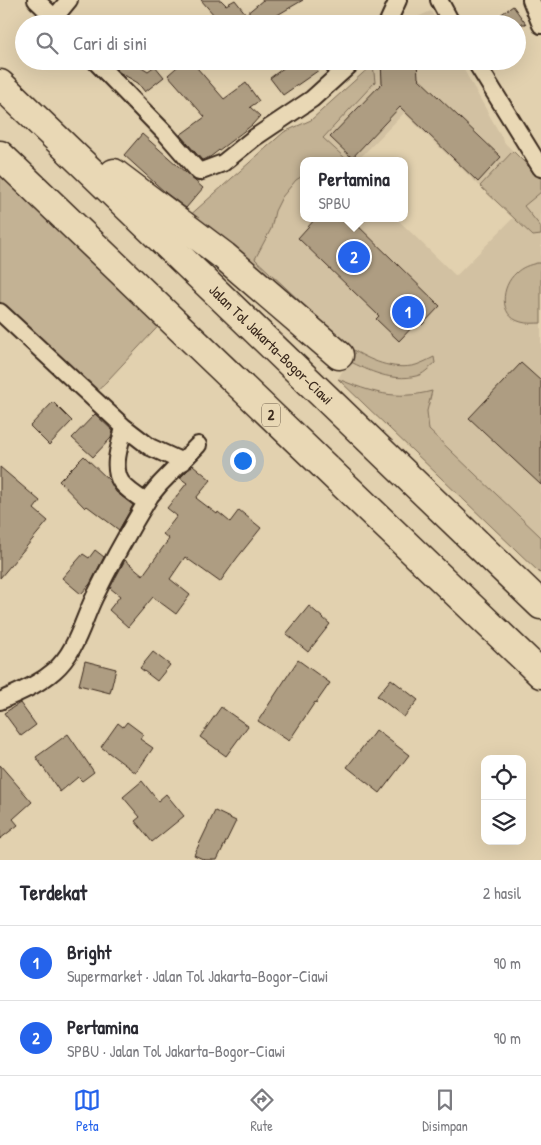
<!DOCTYPE html>
<html lang="id">
<head>
<meta charset="utf-8">
<style>
  :root { --surface:#fff; --page:#f7f7f7; --text:#2b2b33; --muted:#7c7c81; --line:#e1e1e2; --accent:#2563eb }
  body { margin:0; font-family:"Patrick Hand",sans-serif; background:var(--page); color:var(--text) }
  .controls { position:absolute; right:15px; bottom:15px; display:grid; overflow:hidden; border-radius:10px; box-shadow:0 5px 20px #0002 }
  .controls button { width:45px; height:45px; display:grid; place-items:center; padding:0; border:0; border-bottom:1px solid var(--line); background:var(--surface); color:var(--text); font:25px sans-serif }
  .you { position:absolute; left:242px; top:460px; width:18px; height:18px; margin:-12px; border:4px solid #fff; border-radius:50%; background:#1a73e8; box-shadow:0 0 0 8px #1a73e833 }
  .badge { display:grid; place-items:center; width:32px; height:32px; border-radius:50%; background:var(--accent); color:#fff; font-size:16px; font-weight:700 }
  .pin { position:absolute; translate:-50% -50%; border:2px solid #fff; box-shadow:0 1px 5px #0006 }
  .popup { position:absolute; left:300px; top:157px; width:108px; height:65px; box-sizing:border-box; display:grid; place-content:center; border-radius:10px; background:var(--surface); filter:drop-shadow(0 1px 4px #0005); font-size:16px; white-space:nowrap; color:var(--muted) }
  .popup b { font-size:19px; color:var(--text) }
  .popup::after { content:''; position:absolute; left:50%; top:100%; margin-left:-10px; border:10px solid transparent; border-top-color:var(--surface) }
  .list { margin:0; padding:0; list-style:none }
  h2 { display:flex; justify-content:space-between; align-items:center; height:65px; margin:0; padding:0 20px; font-size:21px }
  h2 small { font-size:16px; font-weight:400; color:var(--muted) }
  .list li { display:grid; grid-template-columns:32px 1fr auto; gap:15px; align-items:center; box-sizing:border-box; height:75px; padding:0 20px; border-top:1px solid var(--line) }
  .list b { display:block; font-size:19px; white-space:nowrap }
  .list p { margin:0; font-size:16px; white-space:nowrap; color:var(--muted) }
  .list em { font-size:16px; font-style:normal; color:var(--muted) }
  .icon { flex:none; width:28px; height:28px; fill:none; stroke:currentColor; stroke-width:2; stroke-linecap:round; stroke-linejoin:round }
  .map { position:relative; flex:none; width:541px; height:860px; overflow:hidden }
  .search { position:absolute; background:var(--surface); box-shadow:0 5px 20px #0002; left:15px; right:15px; top:15px; height:55px; display:flex; align-items:center; gap:12px; box-sizing:border-box; padding:0 18px; border-radius:28px; color:var(--muted); font-size:19px }
  .sheet { height:215px; background:var(--surface) }
  nav { display:flex; justify-content:space-around; align-items:center; box-sizing:border-box; height:70px; border-top:1px solid var(--line); background:var(--surface); font-size:14px; color:var(--muted) }
  nav a { display:grid; justify-items:center; gap:2px }
  nav .on { color:var(--accent) }
  .map>svg:first-child { display:block }
  .built { fill:#d2c1a2; fill-rule:evenodd }
  .green { fill:#c3b294; stroke:#7f6e59 }
  .building { fill:#ae9d82; stroke:#3b2a1e }
  .lines { fill:none; stroke-linecap:round; stroke-linejoin:round }
  .minor-casing { stroke:#3b2a1e; stroke-width:20 }
  .motorway-casing { stroke:#3b2a1e; stroke-width:31 }
  .minor { stroke:#e9d8b5; stroke-width:16 }
  .motorway { stroke:#e9d8b5; stroke-width:28 }
  .labels { text-anchor:middle; stroke-width:4; stroke-linejoin:round; paint-order:stroke }
  .shield { fill:#e9d8b5; stroke:#6f5e4b; stroke-width:1 }
  .shield-label { font-size:14px; font-weight:bold; fill:#3b2a1e }
  .street-label { font-size:15px; fill:#3b2a1e; stroke:#e9d8b5 }
</style>
</head>
<body>
<div class="map">
<svg width="541" height="860" viewBox="0 0 541 860">
  <rect width="100%" height="100%" fill="#e2d1af"/>
  <filter id="ink" filterUnits="userSpaceOnUse"><feTurbulence type="fractalNoise" baseFrequency=".02" numOctaves="2"/><feDisplacementMap in="SourceGraphic" scale="10" xChannelSelector="R" yChannelSelector="G"/><feConvolveMatrix kernelMatrix="1 2 1 2 8 2 1 2 1" color-interpolation-filters="sRGB"/></filter>
  <g filter="url(#ink)">
    <path class="built" d="M 431,11 L 438,24 L 406,24 L 408,21 Z
      M 376,61 L 381,61 L 382,83 L 330,137 L 352,158 L 400,107 L 478,182 L 501,157 L 418,78 L 417,61 L 459,61 L 505,143 L 541,179 L 541,381 L 521,363 L 469,418 L 541,485 L 541,574 L 338,379 L 348,361 L 188,217 L 284,132 L 311,120 ZM 404,113 L 513,218 L 456,276 L 396,218 L 350,218 L 410,276 L 376,312 L 298,238 L 316,218 L 304,218 L 304,161 L 357,161 Z"/>
    <path class="green" d="M 373,64 L 375,82 L 323,138 L 346,159 L 304,161 L 304,175 L 296,180 L 282,197 L 275,211 L 271,229 L 255,259 L 350,348 C 369,360 393,371 416,365 C 422,363 428,360 434,357 L 435,363 C 429,368 423,375 416,376 C 392,382 369,371 349,361 L 188,217 L 284,132 L 311,120 Z
      M 513,151 L 541,179 L 541,192 L 524,206 L 541,227 L 541,235 L 533,236 L 480,186 Z
      M 0,155 L 167,317 L 92,397 L 0,312 Z
      M 537,263 L 541,263 L 541,323 C 535,323 527,324 521,322 C 498,316 501,286 516,273 C 522,267 529,265 537,263 Z
      M 338,379 C 371,392 395,401 432,391 L 427,411 L 429,430 L 541,537 L 541,574 Z"/>
    <path class="building" d="M 201,0 L 221,0 L 226,5 L 235,0 L 246,14 L 263,0 L 303,0 L 262,24 L 204,24 L 214,15 Z
      M 513,6 L 526,24 L 487,24 Z
      M 109,61 L 132,61 L 148,71 L 155,66 L 164,77 L 145,92 L 138,83 L 119,72 Z
      M 184,61 L 191,61 L 224,99 L 246,83 L 259,101 L 250,107 L 260,116 L 252,125 L 210,157 L 202,160 L 180,135 L 205,117 L 168,75 Z
      M 293,61 L 332,61 L 283,95 L 270,78 Z
      M 381,61 L 417,61 L 418,78 L 501,157 L 478,182 L 400,107 L 352,158 L 330,137 L 382,83 Z
      M 142,134 L 203,188 L 186,208 L 166,193 L 124,155 Z
      M 316,218 L 350,218 L 440,306 L 422,325 L 418,321 L 399,341 L 376,319 L 379,316 L 298,238 Z
      M 521,363 L 541,381 L 541,485 L 469,418 Z
      M 53,402 L 72,421 L 49,445 L 30,426 Z
      M 95,414 L 113,431 L 111,438 L 93,457 L 72,438 Z
      M 84,456 L 110,481 L 116,492 L 133,505 L 119,530 L 87,506 L 85,508 L 59,481 Z
      M 193,465 L 211,480 L 196,498 L 217,514 L 218,512 L 230,522 L 239,510 L 261,528 L 237,558 L 220,582 L 185,557 L 170,579 L 190,595 L 176,614 L 153,597 L 128,627 L 109,610 L 120,596 L 110,588 L 125,560 L 143,575 L 169,539 L 163,534 L 177,516 L 167,508 L 187,483 L 180,478 Z
      M 0,467 L 40,501 L 34,509 L 48,521 L 0,578 Z
      M 95,550 L 104,557 L 90,584 L 81,594 L 62,578 L 83,554 L 89,558 Z
      M 309,606 L 330,624 L 308,652 L 286,634 Z
      M 153,652 L 170,665 L 157,681 L 140,668 Z
      M 298,660 L 330,683 L 316,703 L 315,702 L 289,741 L 258,721 Z
      M 85,661 L 116,669 L 110,693 L 79,685 Z
      M 391,679 L 418,700 L 404,717 L 377,696 Z
      M 20,703 L 36,725 L 21,736 L 4,713 Z
      M 221,707 L 248,726 L 226,756 L 200,737 Z
      M 127,722 L 143,734 L 140,739 L 153,748 L 136,773 L 101,747 L 118,723 L 123,727 Z
      M 376,730 L 409,755 L 380,793 L 347,767 Z
      M 68,734 L 94,772 L 82,781 L 78,777 L 60,792 L 36,757 Z
      M 0,765 L 32,802 L 13,819 L 18,825 L 0,839 Z
      M 142,781 L 158,801 L 166,794 L 184,816 L 152,842 L 135,821 L 140,817 L 123,797 Z
      M 215,811 L 236,821 L 217,860 L 205,860 L 194,855 Z"/>
    <g class="lines">
      <g class="minor-casing">
        <path id="minor" d="M 36,0 L 61,24
          M 439,0 L 452,24
          M 531,0 L 541,25
          M 55,17 L 69,0
          M 387,24 L 398,0
          M 95,61 L 166,134 L 199,172 L 223,163 L 254,138 L 312,99 L 354,61
          M 475,61 L 541,168
          M 0,312 L 124,427 L 150,447 L 183,462
          M 124,427 C 121,443 111,466 121,482 C 127,490 138,497 146,502
          M 0,701 C 19,692 38,685 54,671 C 76,652 82,623 94,598 C 111,563 130,529 150,496 L 160,484 L 198,445"/>
      </g>
      <g class="motorway-casing">
        <g id="motorway">
          <path id="s1" d="M 0,84 L 541,605"/>
          <path d="M 0,155 L 541,674"/>
          <path d="M 114,173 L 224,256 L 339,355"/>
        </g>
      </g>
      <use href="#minor" class="minor"/>
      <use href="#motorway" class="motorway"/>
    </g>
  </g>
  <g class="labels">
    <rect class="shield" x="262" y="403.5" width="18" height="23" rx="4"/>
    <g class="shield-label">
      <text x="271" y="420">2</text>
    </g>
    <g class="street-label">
      <text dy="5" stroke="none"><textPath href="#s1" startOffset="376">Jalan Tol Jakarta–Bogor–Ciawi</textPath></text>
    </g>
  </g>
</svg>
<div class="controls">
<button><svg class="icon" aria-label="locate" viewBox="0 0 24 24"><circle cx="12" cy="12" r="6"/><path d="M12 2v4M12 18v4M2 12h4M18 12h4"/></svg></button>
<button><svg class="icon" aria-label="layers" viewBox="0 0 24 24"><path d="M12 4l9 5-9 5-9-5zM3 14l9 5 9-5"/></svg></button>
</div>
<div class="you"></div>
<div class="pin badge" style="left:408px;top:312px">1</div>
<div class="pin badge" style="left:354px;top:257px">2</div>
<div class="popup"><b>Pertamina</b>SPBU</div>
<div class="search"><svg class="icon" aria-label="search" viewBox="0 0 24 24"><circle cx="10" cy="10" r="6"/><path d="M15 15l6 6"/></svg>Cari di sini</div>
</div>
<section class="sheet">
<h2>Terdekat<small>2 hasil</small></h2>
<ul class="list">
<li><span class="badge">1</span><div><b>Bright</b><p>Supermarket · Jalan Tol Jakarta–Bogor–Ciawi</p></div><em>90 m</em></li>
<li><span class="badge">2</span><div><b>Pertamina</b><p>SPBU · Jalan Tol Jakarta–Bogor–Ciawi</p></div><em>90 m</em></li>
</ul>
</section>
<nav>
<a class="on"><svg class="icon" aria-label="map" viewBox="0 0 24 24"><path d="M3 6l6-2 6 2 6-2v14l-6 2-6-2-6 2zM9 4v14M15 6v14"/></svg>Peta</a>
<a><svg class="icon" aria-label="directions" viewBox="0 0 24 24"><path d="M12 3l9 9-9 9-9-9zM9 14v-3h6M13 9l2 2-2 2"/></svg>Rute</a>
<a><svg class="icon" aria-label="saved" viewBox="0 0 24 24"><path d="M7 4h10v16l-5-4-5 4z"/></svg>Disimpan</a>
</nav>
</body>
</html>
